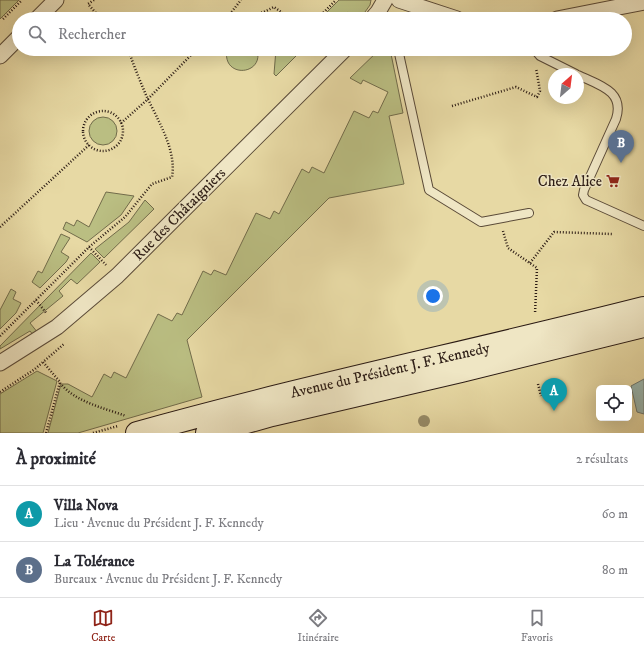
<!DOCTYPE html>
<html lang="fr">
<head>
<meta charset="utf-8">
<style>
  :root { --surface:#fff; --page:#f2f2f3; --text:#2b2b33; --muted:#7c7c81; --line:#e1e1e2; --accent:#8f2418 }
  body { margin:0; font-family:"IM FELL DW Pica",serif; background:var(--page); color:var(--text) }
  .controls { position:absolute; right:12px; bottom:12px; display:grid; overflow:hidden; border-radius:6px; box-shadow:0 4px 16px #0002 }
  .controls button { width:36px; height:36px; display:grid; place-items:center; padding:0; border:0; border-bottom:1px solid var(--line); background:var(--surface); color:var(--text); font:20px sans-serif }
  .compass { position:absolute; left:548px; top:68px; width:36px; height:36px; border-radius:50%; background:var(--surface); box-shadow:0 4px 16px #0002; rotate:28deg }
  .you { position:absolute; left:433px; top:296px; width:14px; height:14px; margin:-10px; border:3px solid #fff; border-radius:50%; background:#1a73e8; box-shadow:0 0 0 6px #1a73e833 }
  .badge { display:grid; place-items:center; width:26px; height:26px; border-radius:50%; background:var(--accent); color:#fff; font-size:13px; font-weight:700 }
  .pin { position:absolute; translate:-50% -33px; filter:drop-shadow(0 1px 2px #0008) }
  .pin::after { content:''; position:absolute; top:21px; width:14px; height:12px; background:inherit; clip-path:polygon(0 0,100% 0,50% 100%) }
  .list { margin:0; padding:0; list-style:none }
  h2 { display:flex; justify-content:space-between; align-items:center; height:52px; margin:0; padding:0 16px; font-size:17px }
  h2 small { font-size:13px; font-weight:400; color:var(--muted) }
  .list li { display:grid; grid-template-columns:26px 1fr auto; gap:12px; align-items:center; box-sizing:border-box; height:56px; padding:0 16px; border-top:1px solid var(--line) }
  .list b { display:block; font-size:15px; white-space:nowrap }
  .list p { margin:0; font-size:13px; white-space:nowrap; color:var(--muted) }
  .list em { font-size:13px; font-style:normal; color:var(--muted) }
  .icon { flex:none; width:22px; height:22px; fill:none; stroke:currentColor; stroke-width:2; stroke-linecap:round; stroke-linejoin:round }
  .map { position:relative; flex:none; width:644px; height:433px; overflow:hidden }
  .search { position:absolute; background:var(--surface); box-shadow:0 4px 16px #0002; left:12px; right:12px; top:12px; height:44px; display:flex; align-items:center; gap:10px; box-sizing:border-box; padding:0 14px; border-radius:22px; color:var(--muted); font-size:15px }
  .sheet { height:164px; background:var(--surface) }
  nav { display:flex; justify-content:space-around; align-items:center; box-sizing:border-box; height:56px; border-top:1px solid var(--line); background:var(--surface); font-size:11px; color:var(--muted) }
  nav a { display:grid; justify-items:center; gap:2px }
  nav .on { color:var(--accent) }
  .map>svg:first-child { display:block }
  .green { fill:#babe82; stroke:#726c4b }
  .water { fill:#9ab8b1; stroke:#6e7972 }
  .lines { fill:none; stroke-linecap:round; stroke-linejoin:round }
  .service-casing { stroke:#5a4a38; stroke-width:10 }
  .minor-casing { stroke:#5a4a38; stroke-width:17 }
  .secondary-casing { stroke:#2b1b14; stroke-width:24 }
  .path { stroke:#2b1b14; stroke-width:2.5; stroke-dasharray:1 2; stroke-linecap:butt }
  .service { stroke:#efe6c4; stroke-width:8 }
  .minor { stroke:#efe6c4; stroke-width:15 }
  .secondary { stroke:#efe6c4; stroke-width:22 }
  .tree { fill:#978b67 }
  .labels { text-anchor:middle; stroke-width:3; stroke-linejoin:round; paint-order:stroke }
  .poi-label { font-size:15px; fill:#2b1b14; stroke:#efe6c4; text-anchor:end }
  .street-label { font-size:15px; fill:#2b1b14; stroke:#efe6c4 }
</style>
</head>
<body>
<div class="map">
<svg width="644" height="433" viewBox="0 0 644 433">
  <rect width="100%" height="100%" fill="#e7d9a4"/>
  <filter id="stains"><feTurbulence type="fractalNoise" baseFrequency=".005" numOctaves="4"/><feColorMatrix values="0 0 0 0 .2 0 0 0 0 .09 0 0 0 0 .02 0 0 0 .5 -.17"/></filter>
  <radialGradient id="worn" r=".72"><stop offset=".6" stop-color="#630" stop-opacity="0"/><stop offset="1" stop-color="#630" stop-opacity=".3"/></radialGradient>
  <path class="green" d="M 0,0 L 19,0 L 0,19 Z
    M 339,0 L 371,0 L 370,5 L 360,19 L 355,19 L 347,12 L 340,19 L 320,19 Z
    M 227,49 L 257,49 C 265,76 221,79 227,49 Z
    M 276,49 L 303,49 L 276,76 L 274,74 Z
    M 380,49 L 390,49 L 403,113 L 389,116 L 404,184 L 329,198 L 187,340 L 202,397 L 78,433 L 48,433 L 61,384 L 68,384 L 92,397 L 104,374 L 111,378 L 114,372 L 126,378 L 158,314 L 172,321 L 177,313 L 182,315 L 203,271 L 211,275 L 214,270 L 226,275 L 256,213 L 270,219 L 274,211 L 279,214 L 302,169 L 309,173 L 312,167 L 324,173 L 354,111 L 369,118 L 373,111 L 378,113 L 388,92 L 363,80 L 361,84 L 350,78 Z
    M89 131a14 14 0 1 1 28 0a14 14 0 1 1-28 0Z
    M 106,192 L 134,196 L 121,215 L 87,242 L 63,229 L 66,222 L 74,226 L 77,220 L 89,227 Z
    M 145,200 L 154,209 L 104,258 L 95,249 L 129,222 Z
    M 61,234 L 70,238 L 61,252 L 69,257 L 66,262 L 40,288 L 32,282 L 38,271 L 42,273 Z
    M 91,253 L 100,262 L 77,284 L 71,279 L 59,291 L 63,296 L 30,323 L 38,333 L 34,336 L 30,331 L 0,349 L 0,346 Z
    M 11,289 L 16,292 L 13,299 L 21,303 L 16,313 L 0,329 L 0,310 Z
    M 37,371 L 57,381 L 43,433 L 0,433 L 0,394 Z"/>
  <path class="water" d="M 644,379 L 644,414 L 637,412 L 631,386 Z"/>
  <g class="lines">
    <g class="service-casing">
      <path id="service" d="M 398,49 L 429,190 L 481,222 L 529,213
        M 534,49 L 540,56 L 576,74
        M 578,75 C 599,85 625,91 616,119 L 584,190 L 583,195 L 586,200 L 644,226"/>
    </g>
    <g class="minor-casing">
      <path id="minor" d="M 399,0 L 457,19
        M 37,19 L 56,0
        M 372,19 L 378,12 L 385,0
        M 557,19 L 644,2
        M 0,56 L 19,37
        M 0,363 L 57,327 L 117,276 L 345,49"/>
    </g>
    <g class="secondary-casing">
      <path id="secondary" d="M 137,433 C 305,386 475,351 644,308
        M 207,433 L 272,415 L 461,371 L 644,326"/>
    </g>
    <path class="path" d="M 94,0 L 88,4 L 101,19
      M 3,19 L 22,0
      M 226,19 L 241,0
      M 235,19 L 264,12 L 274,7 L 291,19
      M 317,19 L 336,0
      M 129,52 L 137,49
      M 452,106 L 516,87 L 537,97 L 540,91 L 536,68
      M83 131a20 20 0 1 1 40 0a20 20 0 1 1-40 0Z
      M 121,123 L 148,99 L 197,49
      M 0,227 L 89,145
      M 503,231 L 508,248 L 537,268 L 535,314
      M 89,247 L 106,265
      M 530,263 L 554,232 L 612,234
      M 36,300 L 47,314
      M 0,336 L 89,247 L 125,217 L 152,184 L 172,177 C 177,150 157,119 146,95 C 140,81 134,66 129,52 L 126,49
      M 60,383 C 75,402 104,408 126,416
      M 538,384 L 541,396
      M 0,392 L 35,369 L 43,362
      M 46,433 L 60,382 L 43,362 L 64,344
      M 93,433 L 118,426"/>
    <use href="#service" class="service"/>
    <use href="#minor" class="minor"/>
    <use href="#secondary" class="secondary"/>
  </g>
  <circle class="tree" cx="424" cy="421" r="6"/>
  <defs>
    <g id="supermarket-bare" transform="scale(1.08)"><path d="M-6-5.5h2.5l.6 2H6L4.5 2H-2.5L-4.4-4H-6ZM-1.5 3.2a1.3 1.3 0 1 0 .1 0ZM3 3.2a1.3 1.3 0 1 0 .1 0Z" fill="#8f2418" stroke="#efe6c4" stroke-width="2.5" paint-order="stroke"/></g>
  </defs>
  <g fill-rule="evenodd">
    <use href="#supermarket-bare" x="613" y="181"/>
  </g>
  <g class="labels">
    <g class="poi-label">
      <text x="602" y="186">Chez Alice</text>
    </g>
    <g class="street-label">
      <text transform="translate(179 214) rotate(-45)" y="5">Rue des Châtaigniers</text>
      <text transform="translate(390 370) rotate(-13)" y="5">Avenue du Président J. F. Kennedy</text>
    </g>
  </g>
  <rect width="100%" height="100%" filter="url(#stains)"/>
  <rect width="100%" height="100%" fill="url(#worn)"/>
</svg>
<div class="controls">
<button><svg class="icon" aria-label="locate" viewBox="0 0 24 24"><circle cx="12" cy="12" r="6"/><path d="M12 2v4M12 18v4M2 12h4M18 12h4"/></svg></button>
</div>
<svg class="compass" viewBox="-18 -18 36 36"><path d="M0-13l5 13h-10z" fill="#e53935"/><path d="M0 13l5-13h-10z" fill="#7c7c81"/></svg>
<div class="you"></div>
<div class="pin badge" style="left:554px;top:411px;background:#0f9aa8">A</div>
<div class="pin badge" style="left:621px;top:163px;background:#5c6f8a">B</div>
<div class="search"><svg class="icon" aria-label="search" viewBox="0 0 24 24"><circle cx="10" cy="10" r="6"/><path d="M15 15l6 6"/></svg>Rechercher</div>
</div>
<section class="sheet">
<h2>À proximité<small>2 résultats</small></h2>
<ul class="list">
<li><span class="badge" style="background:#0f9aa8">A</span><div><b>Villa Nova</b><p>Lieu · Avenue du Président J. F. Kennedy</p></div><em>60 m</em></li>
<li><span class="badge" style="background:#5c6f8a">B</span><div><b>La Tolérance</b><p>Bureaux · Avenue du Président J. F. Kennedy</p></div><em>80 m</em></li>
</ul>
</section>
<nav>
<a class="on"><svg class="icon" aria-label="map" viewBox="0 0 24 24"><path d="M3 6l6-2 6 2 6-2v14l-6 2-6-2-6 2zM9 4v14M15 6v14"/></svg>Carte</a>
<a><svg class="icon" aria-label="directions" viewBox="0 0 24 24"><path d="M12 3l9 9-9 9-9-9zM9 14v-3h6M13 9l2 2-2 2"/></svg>Itinéraire</a>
<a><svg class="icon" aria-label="saved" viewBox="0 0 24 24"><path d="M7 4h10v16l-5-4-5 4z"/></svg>Favoris</a>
</nav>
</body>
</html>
